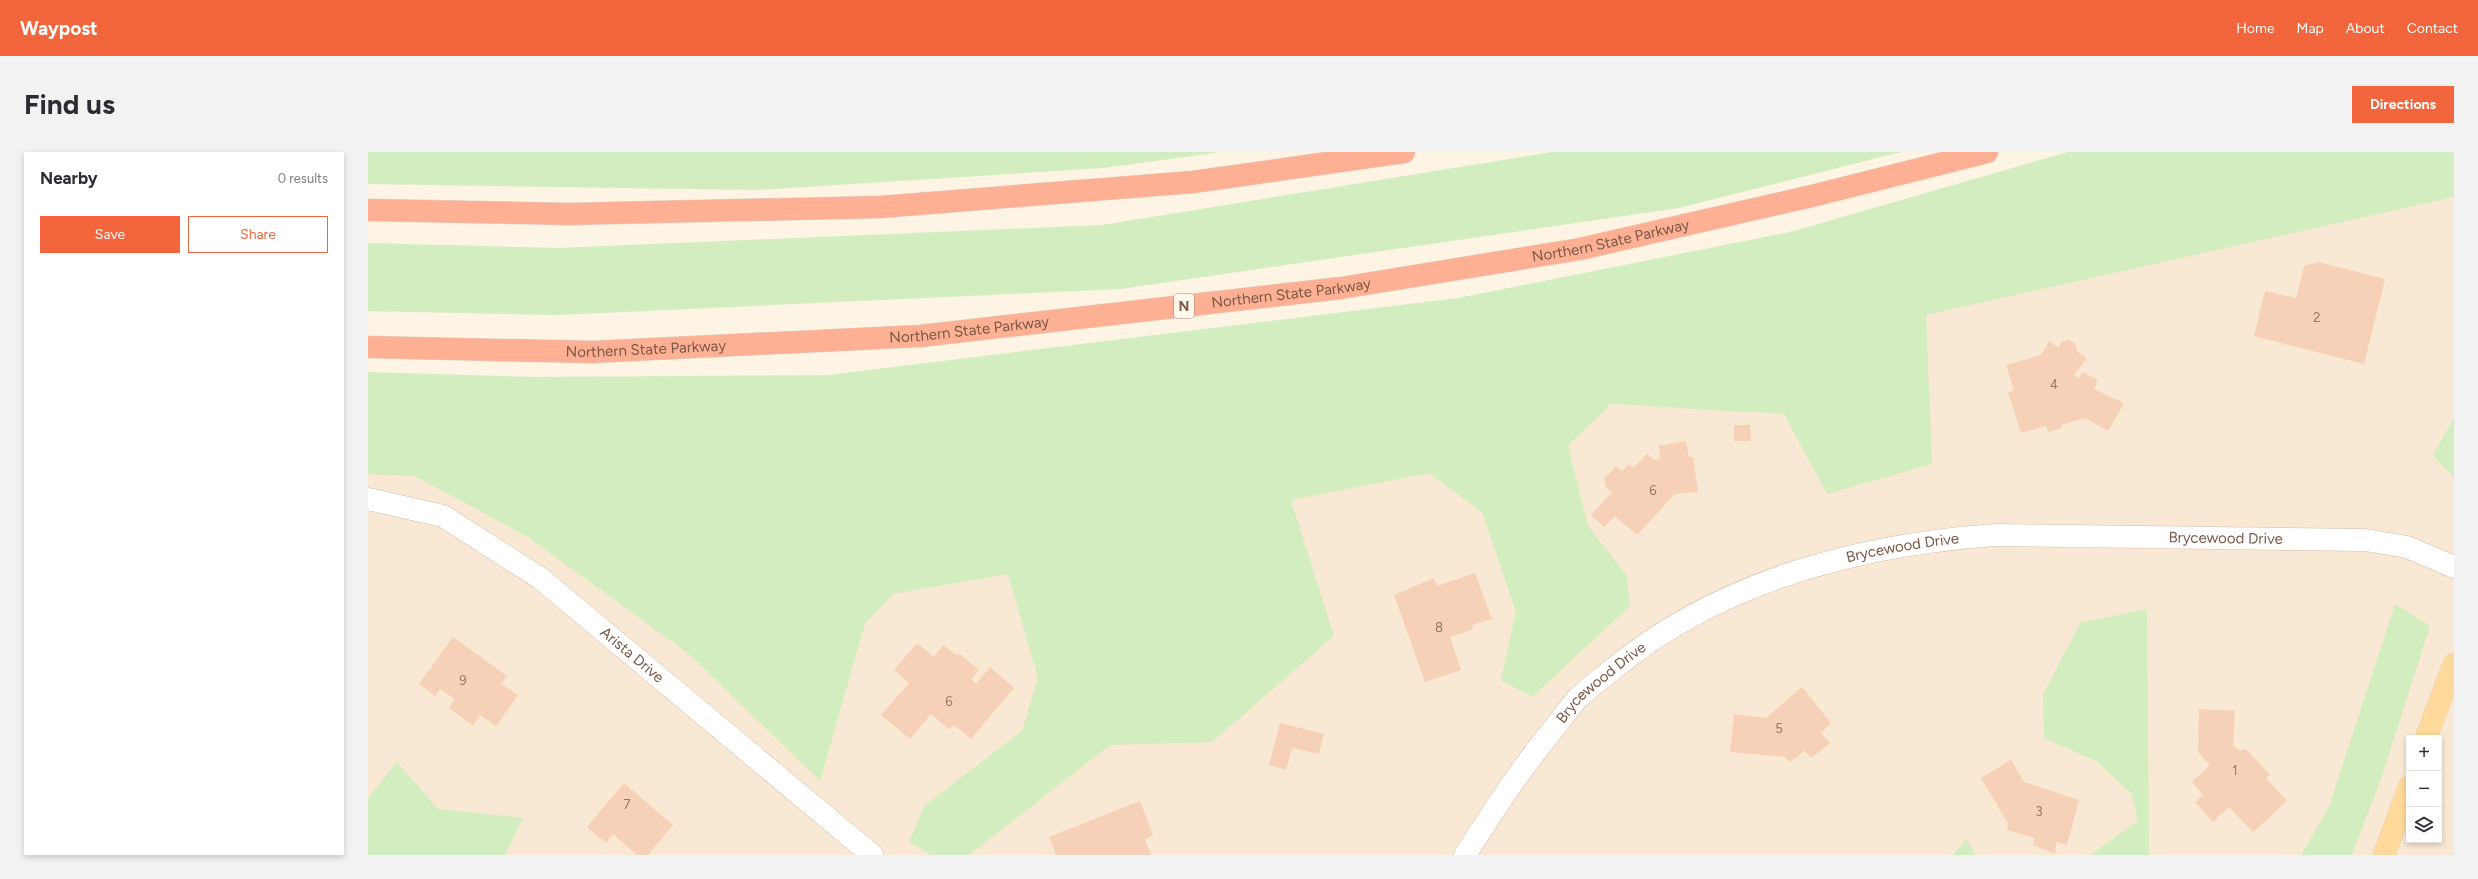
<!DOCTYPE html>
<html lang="en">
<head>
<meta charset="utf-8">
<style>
  :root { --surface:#fff; --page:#f2f2f3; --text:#2b2b33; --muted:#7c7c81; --line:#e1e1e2; --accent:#f3663d }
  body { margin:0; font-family:Figtree,sans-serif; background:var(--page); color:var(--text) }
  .controls { position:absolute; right:12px; bottom:12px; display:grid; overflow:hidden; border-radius:0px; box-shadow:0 2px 6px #0003 }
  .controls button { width:36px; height:36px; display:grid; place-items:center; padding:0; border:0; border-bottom:1px solid var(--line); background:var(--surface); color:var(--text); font:20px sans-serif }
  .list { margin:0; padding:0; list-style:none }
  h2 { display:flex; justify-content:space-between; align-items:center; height:52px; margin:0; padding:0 16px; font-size:17px }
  h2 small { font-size:13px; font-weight:400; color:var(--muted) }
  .actions { display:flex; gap:8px; padding:12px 16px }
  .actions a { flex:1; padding:9px 0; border:1px solid var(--accent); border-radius:0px; text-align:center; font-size:14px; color:var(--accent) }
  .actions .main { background:var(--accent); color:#fff }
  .icon { flex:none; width:22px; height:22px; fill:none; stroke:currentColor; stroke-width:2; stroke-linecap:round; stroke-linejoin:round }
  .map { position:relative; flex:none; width:2086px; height:703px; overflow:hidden; border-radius:0px }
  header { display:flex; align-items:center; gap:24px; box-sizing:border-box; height:56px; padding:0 20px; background:var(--accent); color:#fff }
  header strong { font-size:19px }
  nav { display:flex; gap:22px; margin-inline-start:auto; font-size:14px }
  .intro { display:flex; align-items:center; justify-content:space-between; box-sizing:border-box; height:96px; padding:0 24px }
  h1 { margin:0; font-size:28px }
  .button { padding:10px 18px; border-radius:0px; background:var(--accent); color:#fff; font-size:14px; font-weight:700 }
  main { display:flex; gap:24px; padding:0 24px }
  aside { flex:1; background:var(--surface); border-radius:0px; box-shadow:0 2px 6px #0003 }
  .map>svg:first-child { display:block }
  .residential { fill:#f9e8d3; fill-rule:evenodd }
  .green { fill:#d2edc0 }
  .building { fill:#f6d1b8 }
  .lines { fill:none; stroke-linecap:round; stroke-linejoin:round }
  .minor-casing { stroke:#d3bdab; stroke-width:23 }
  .major-casing { stroke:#dfd7d3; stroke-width:23 }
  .highway-casing { stroke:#dfd7d3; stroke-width:23 }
  .minor { stroke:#fff; stroke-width:22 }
  .major { stroke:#ffd999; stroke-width:22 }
  .highway { stroke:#feb094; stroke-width:22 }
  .labels { text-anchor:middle; stroke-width:3.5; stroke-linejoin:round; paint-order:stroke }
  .number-label { font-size:13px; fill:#987662 }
  .shield { fill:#fff7eb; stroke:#a18878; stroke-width:1 }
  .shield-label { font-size:14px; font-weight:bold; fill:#795846 }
  .street-label { font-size:15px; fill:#795846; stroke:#fff7eb }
</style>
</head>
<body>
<header>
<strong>Waypost</strong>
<nav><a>Home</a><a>Map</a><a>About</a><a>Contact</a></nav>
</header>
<div class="intro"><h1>Find us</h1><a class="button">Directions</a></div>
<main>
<aside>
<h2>Nearby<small>0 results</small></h2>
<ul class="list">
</ul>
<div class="actions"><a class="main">Save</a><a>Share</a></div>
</aside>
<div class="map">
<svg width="2086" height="703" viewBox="0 0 2086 703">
  <rect width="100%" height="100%" fill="#fef4e3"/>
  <path class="residential" d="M 2086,0 L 2086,703 L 0,703 L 0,270 L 489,292 ZM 2041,586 L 2071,586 L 2071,688 L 2041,688 Z"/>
  <path class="green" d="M 0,0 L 854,0 L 735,16 L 390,38 L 0,32 Z
    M 1184,0 L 1533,0 L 1311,56 L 752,137 L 191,163 L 0,159 L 0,91 L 190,96 L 734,73 Z
    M 1700,0 L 2086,0 L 2086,45 L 1558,163 L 1564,312 L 1459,342 L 1416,262 L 1243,252 L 1200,294 L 1220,374 L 1259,424 L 1262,454 L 1164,545 L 1133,528 L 1148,460 L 1114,360 L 1061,321 L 923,348 L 966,484 L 844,590 L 742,593 L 601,703 L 564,703 L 541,690 L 556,654 L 654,579 L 670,526 L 640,422 L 525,442 L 497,472 L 452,629 L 321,502 L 160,385 L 47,324 L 0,322 L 0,220 L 166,225 L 460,223 L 1090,146 L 1422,80 Z
    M 2086,266 L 2086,326 L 2065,303 Z
    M 2027,452 L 2062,474 L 2014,624 L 1984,703 L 1933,703 L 1961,655 Z
    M 1779,457 L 1781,703 L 1722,703 L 1770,669 L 1763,641 L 1728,609 L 1676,586 L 1675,543 L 1712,471 Z
    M 29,610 L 70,657 L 155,666 L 137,703 L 0,703 L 0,646 Z
    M 1598,687 L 1608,703 L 1585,703 Z"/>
  <path class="building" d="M 1950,110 L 2017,127 L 1996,212 L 1886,184 L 1897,139 L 1928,146 L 1936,114 Z
    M 1701,188 L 1707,191 L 1709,199 L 1719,206 L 1706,223 L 1710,227 L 1715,220 L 1730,228 L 1726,237 L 1756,251 L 1740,279 L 1717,266 L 1693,273 L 1694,276 L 1680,280 L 1678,274 L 1653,281 L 1640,240 L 1646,239 L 1638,213 L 1673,203 L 1681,189 L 1691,196 L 1693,190 Z
    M 1366,273 L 1382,273 L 1383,289 L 1366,289 Z
    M 1318,289 L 1321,305 L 1325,305 L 1330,340 L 1307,342 L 1269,383 L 1247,364 L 1236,375 L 1223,363 L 1244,340 L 1238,336 L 1236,327 L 1248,314 L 1254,319 L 1261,312 L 1265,316 L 1279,302 L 1286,308 L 1292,307 L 1291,294 Z
    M 1107,421 L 1124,467 L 1104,473 L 1105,477 L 1082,485 L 1093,518 L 1057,530 L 1026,443 L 1066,426 L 1069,434 Z
    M 85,485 L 139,524 L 133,532 L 150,543 L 128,574 L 112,563 L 105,574 L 81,556 L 87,547 L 72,537 L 67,544 L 51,532 Z
    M 549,491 L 566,505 L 575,493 L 588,503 L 592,502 L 611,518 L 603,527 L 608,532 L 622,515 L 646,536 L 603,587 L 586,573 L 581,577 L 563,562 L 542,587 L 513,563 L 541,531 L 526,518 Z
    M 1434,535 L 1463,571 L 1453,581 L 1462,591 L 1443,606 L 1437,599 L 1422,610 L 1417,605 L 1362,600 L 1366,562 L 1398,566 Z
    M 1831,557 L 1867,559 L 1865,593 L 1872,599 L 1878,597 L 1902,623 L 1898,626 L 1919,649 L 1885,680 L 1861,655 L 1845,670 L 1827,650 L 1835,643 L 1824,630 L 1842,613 L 1830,600 Z
    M 912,571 L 956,582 L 951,602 L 924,596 L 918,618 L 901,613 Z
    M 1643,608 L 1656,630 L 1711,648 L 1699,693 L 1688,690 L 1687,702 L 1665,693 L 1667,686 L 1639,678 L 1640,671 L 1613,626 Z
    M 256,631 L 305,673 L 280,703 L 269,703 L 245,682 L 238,691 L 219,675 Z
    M 772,649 L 785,683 L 777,687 L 783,703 L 688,703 L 681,685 Z"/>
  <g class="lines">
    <g class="minor-casing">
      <g id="minor">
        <path id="s1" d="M 0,347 L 75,364 L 172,426 L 504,703"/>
        <path id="s2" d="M 1097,703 C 1124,661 1151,619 1183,580 C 1192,569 1200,557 1209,547 C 1220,536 1233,527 1245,517 C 1352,429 1490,393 1627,383 L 1997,388 L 2039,395 L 2086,415"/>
      </g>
    </g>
    <g class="major-casing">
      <path id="major" d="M 2058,586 L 2086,512
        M 2016,703 L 2041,635"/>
    </g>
    <g class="highway-casing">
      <g id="highway">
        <path d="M 0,58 L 202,62 L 512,55 L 825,30 L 1036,0"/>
        <path id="s3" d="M 0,195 L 224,200 L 552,184 L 973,136 L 1212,97 L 1448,43 L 1619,0"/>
      </g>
    </g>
    <use href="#minor" class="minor"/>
    <use href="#major" class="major"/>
    <use href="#highway" class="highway"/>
  </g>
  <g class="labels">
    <g class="number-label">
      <text x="1949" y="170">2</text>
      <text x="1686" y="237">4</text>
      <text x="1285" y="343">6</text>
      <text x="1071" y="480">8</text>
      <text x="95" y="533">9</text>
      <text x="581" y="554">6</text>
      <text x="1411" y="581">5</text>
      <text x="1867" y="623">1</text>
      <text x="259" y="657">7</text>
      <text x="1671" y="664">3</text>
    </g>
    <rect class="shield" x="806" y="142" width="20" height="24" rx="3"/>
    <g class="shield-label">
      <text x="816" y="159">N</text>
    </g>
    <g class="street-label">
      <text dy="5" stroke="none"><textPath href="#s3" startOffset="1250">Northern State Parkway</textPath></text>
      <text dy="5" stroke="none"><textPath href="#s3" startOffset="926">Northern State Parkway</textPath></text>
      <text dy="5" stroke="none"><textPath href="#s3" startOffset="602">Northern State Parkway</textPath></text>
      <text dy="5" stroke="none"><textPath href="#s3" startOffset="278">Northern State Parkway</textPath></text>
      <text dy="5" stroke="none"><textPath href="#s2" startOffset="881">Brycewood Drive</textPath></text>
      <text dy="5" stroke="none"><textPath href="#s2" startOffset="557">Brycewood Drive</textPath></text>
      <text dy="5" stroke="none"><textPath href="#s1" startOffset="312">Arista Drive</textPath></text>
      <text dy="5" stroke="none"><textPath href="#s2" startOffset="221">Brycewood Drive</textPath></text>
    </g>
  </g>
</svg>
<div class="controls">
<button>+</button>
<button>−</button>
<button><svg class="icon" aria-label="layers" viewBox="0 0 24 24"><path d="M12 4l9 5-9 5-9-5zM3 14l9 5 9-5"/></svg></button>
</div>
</div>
</main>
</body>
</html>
